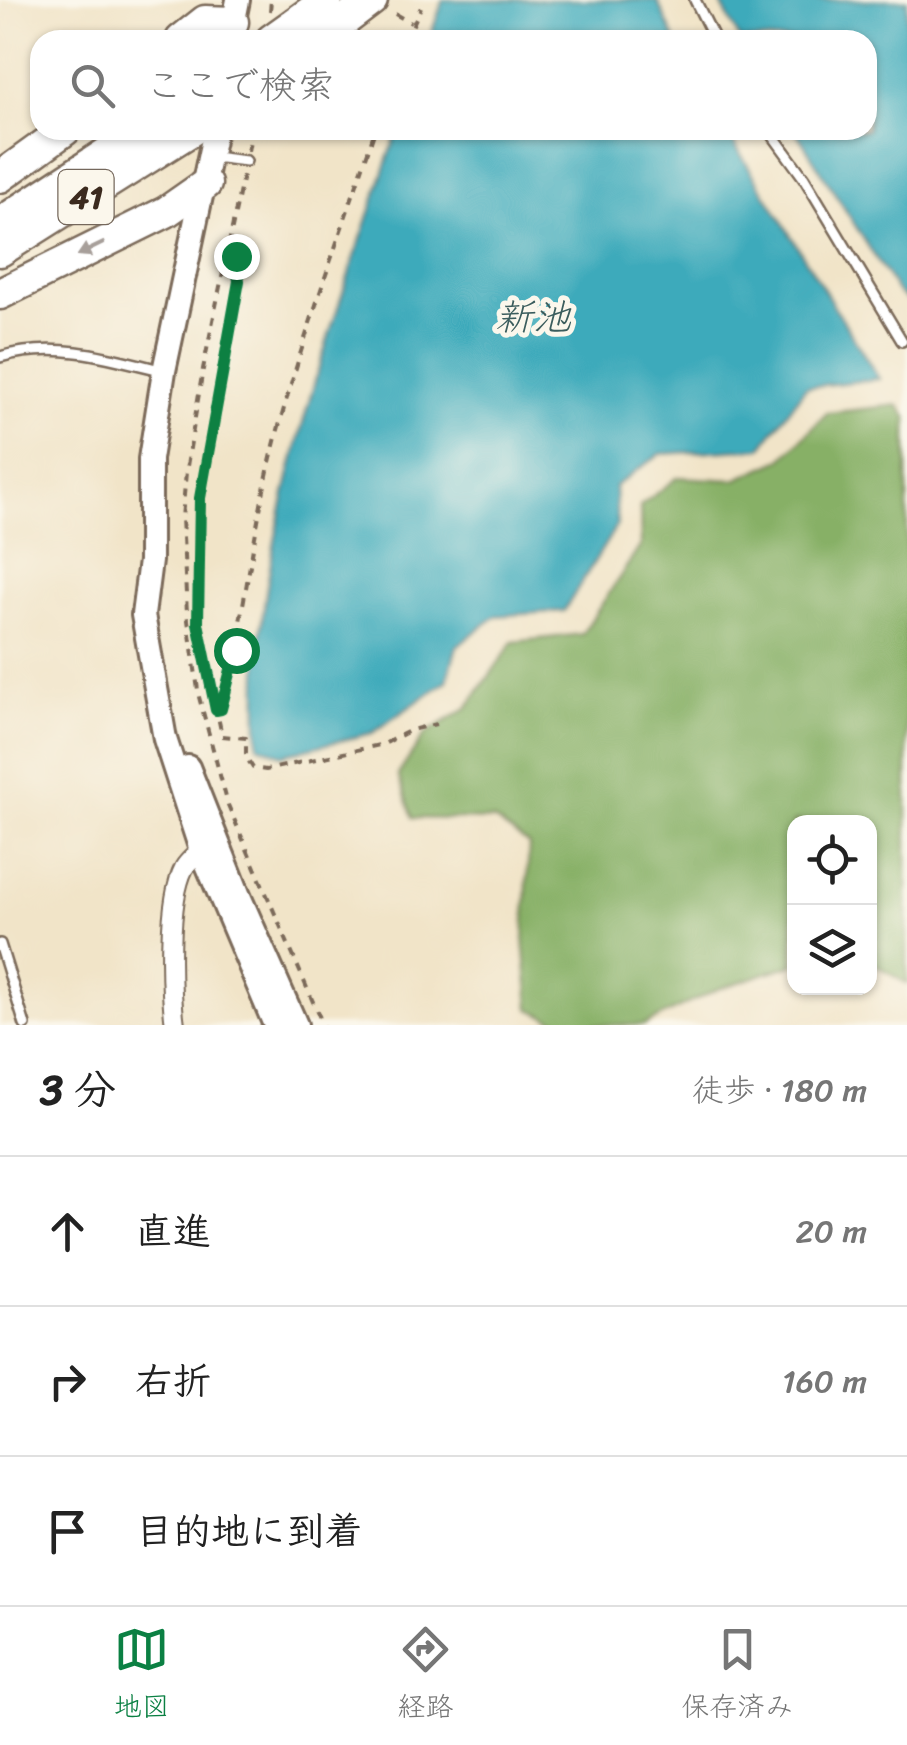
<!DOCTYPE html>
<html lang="ja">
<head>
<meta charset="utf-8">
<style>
  :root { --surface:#fff; --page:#f2f2f2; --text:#222; --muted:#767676; --line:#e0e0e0; --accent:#0b8043 }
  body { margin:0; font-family:Sriracha,"Klee One",sans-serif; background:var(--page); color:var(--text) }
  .controls { position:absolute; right:30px; bottom:30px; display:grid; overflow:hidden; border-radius:20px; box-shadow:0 2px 8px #0004 }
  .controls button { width:90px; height:90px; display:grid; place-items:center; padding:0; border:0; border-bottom:2px solid var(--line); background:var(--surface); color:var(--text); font:50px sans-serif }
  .stop { position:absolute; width:30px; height:30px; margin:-22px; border:8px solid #0b8043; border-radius:50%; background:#fff }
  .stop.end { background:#0b8043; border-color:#fff; box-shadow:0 2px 10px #0008 }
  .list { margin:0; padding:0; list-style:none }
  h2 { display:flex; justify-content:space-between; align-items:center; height:130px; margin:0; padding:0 40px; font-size:42px }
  h2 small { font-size:32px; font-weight:400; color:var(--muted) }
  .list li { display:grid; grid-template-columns:65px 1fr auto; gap:30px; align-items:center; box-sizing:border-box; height:150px; padding:0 40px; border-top:2px solid var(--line) }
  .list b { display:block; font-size:38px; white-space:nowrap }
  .list em { font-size:32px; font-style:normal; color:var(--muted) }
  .icon { flex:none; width:55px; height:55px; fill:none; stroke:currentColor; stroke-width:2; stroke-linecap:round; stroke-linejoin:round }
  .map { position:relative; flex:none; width:907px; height:1025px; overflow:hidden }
  .search { position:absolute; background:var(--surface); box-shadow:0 2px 8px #0004; left:30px; right:30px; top:30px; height:110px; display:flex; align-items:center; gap:25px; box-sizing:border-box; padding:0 35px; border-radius:30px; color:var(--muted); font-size:38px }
  .sheet { height:580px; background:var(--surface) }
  nav { display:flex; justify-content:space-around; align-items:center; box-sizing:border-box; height:140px; border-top:2px solid var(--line); background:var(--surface); font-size:28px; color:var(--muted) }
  nav a { display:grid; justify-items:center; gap:5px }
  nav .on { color:var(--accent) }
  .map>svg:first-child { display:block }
  .forest { fill:#87b066; stroke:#616d42; stroke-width:2.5 }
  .water { fill:#3caabb; stroke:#3c6a6c; stroke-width:2.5 }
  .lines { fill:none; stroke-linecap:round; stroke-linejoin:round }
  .lane-casing { stroke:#7b6b5a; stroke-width:14 }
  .street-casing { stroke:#7b6b5a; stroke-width:22 }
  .secondary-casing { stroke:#7b6b5a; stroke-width:28 }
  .highway-casing { stroke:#7b6b5a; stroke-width:35 }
  .path { stroke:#7b6b5a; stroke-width:4; stroke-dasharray:8 8; stroke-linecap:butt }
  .lane { stroke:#fff; stroke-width:9 }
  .street { stroke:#fff; stroke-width:18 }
  .secondary { stroke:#fff; stroke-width:22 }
  .highway { stroke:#fff; stroke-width:30 }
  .oneway { fill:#a79f9a }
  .route { stroke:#0b8043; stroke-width:12 }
  .labels { text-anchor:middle; stroke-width:10; stroke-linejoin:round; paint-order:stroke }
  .shield { fill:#fbf7ec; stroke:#75685c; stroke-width:2.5 }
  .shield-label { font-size:32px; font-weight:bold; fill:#3b2a1e }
  .water-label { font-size:38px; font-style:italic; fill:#3b5d5d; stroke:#fbf7ec }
</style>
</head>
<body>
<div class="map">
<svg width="907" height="1025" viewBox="0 0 907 1025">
  <rect width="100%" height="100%" fill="#fbf7ec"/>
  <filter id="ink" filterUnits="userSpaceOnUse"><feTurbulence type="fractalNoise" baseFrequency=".01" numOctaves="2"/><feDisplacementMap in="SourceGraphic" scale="20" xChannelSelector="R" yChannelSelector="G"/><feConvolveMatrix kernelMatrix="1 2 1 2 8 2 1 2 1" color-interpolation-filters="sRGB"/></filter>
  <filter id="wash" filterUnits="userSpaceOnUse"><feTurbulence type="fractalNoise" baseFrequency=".0048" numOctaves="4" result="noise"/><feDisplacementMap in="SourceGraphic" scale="40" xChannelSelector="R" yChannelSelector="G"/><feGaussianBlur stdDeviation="2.25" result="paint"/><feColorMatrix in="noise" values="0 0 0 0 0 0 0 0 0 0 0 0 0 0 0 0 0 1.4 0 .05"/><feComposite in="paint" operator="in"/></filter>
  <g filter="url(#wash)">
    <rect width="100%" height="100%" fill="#f1e4c8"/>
    <path class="forest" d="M 898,405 L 907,417 L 907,984 L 870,961 L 870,822 L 794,822 L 794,964 L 718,989 L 644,1025 L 566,1025 L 530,1009 L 524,939 L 529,845 L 494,820 L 413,818 L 398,775 L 425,734 L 467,708 L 513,642 L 582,634 L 641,545 L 640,506 L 678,477 L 735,480 L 782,459 L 827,413 Z"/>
    <path class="water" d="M 443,0 L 657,0 L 675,40 L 429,40 Z
      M 719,0 L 907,0 L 907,300 L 897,292 L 795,130 L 867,130 L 867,40 L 740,40 Z
      M 398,130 L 726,130 L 879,379 L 806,387 L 761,448 L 660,454 L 615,486 L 617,525 L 564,611 L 496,616 L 457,646 L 447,681 L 372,733 L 282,755 L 258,745 C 258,710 256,673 260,638 C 279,463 342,296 398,130 Z"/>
  </g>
  <g filter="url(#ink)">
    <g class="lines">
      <g class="lane-casing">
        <path id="lane" d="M 695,0 L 715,40
          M 769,130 L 804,178 L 902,341
          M 213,157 L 246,161
          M 0,357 C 57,341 109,357 164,371
          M 0,944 L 25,1025"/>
      </g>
      <g class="street-casing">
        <path id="street" d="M 175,1025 C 170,987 167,901 184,868 C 188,861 195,856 201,850"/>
      </g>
      <g class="secondary-casing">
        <path id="secondary" d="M 230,40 L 238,0
          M 215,130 L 164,371 L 150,459 L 150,561 L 143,615 L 165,739 L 201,850 L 275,1025
          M 188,767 L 239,896 L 296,1025"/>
      </g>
      <g class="highway-casing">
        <path id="highway" d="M 181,40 L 205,21 L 233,22
          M 271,40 L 327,0
          M 319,40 L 372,0
          M 0,177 L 65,130
          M 0,223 L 142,130
          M 0,251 L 192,130
          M 0,294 L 166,212 L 206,184"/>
      </g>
      <path class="path" d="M 270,11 L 271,0
        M 395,14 L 411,23
        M 406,40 L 421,7
        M 248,151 L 252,130
        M 243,175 L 203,369 L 186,472 L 182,518 L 187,613 L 199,697 L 228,805 L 323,1025
        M 228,252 L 237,256 L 239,281 L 200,498 L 199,623 L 222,736 L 246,738 L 246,757 L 253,768 L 266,770 L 384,744 L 411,730 L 436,724
        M 217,711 L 221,709 C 246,613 254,514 281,419 C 308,322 343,226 375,130"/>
      <use href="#lane" class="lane"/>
      <use href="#street" class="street"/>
      <use href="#secondary" class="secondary"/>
      <use href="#highway" class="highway"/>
    </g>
    <defs><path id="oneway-solid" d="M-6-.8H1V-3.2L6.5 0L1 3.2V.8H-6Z" transform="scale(2.5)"/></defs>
    <use class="oneway" href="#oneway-solid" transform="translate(91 249) rotate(154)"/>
  </g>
  <g class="lines" filter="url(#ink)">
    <path class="route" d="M 236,650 L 221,709 L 216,710 L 198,623 L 200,498 L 239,281 L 236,256"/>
  </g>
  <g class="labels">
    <rect class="shield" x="58.5" y="170" width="55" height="54" rx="8"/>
    <g class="shield-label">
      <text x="86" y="208">41</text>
    </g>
    <g class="water-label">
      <text x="533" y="330">新池</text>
    </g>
  </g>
</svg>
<div class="controls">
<button><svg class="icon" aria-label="locate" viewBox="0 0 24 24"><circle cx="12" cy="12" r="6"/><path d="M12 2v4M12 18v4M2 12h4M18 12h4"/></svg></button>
<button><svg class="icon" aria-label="layers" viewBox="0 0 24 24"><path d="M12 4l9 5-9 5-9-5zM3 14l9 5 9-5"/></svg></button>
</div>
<div class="stop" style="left:236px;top:650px"></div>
<div class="stop end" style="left:236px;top:256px"></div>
<div class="search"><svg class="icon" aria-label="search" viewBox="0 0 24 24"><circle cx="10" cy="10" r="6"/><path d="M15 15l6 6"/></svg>ここで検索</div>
</div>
<section class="sheet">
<h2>3 分<small>徒歩 · 180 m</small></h2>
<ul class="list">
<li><svg class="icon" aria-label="ahead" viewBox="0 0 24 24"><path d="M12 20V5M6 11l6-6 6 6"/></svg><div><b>直進</b></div><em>20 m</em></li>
<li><svg class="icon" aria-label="right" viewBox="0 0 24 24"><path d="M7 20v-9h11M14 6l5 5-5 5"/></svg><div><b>右折</b></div><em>160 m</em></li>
<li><svg class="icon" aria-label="arrive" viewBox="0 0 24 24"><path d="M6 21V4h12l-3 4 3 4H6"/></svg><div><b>目的地に到着</b></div></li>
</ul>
</section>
<nav>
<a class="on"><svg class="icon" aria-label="map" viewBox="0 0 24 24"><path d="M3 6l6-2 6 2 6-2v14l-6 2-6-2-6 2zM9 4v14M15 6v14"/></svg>地図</a>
<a><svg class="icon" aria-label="directions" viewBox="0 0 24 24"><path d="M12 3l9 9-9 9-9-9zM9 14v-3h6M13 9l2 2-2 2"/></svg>経路</a>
<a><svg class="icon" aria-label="saved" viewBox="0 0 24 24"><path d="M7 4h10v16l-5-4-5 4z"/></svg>保存済み</a>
</nav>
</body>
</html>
